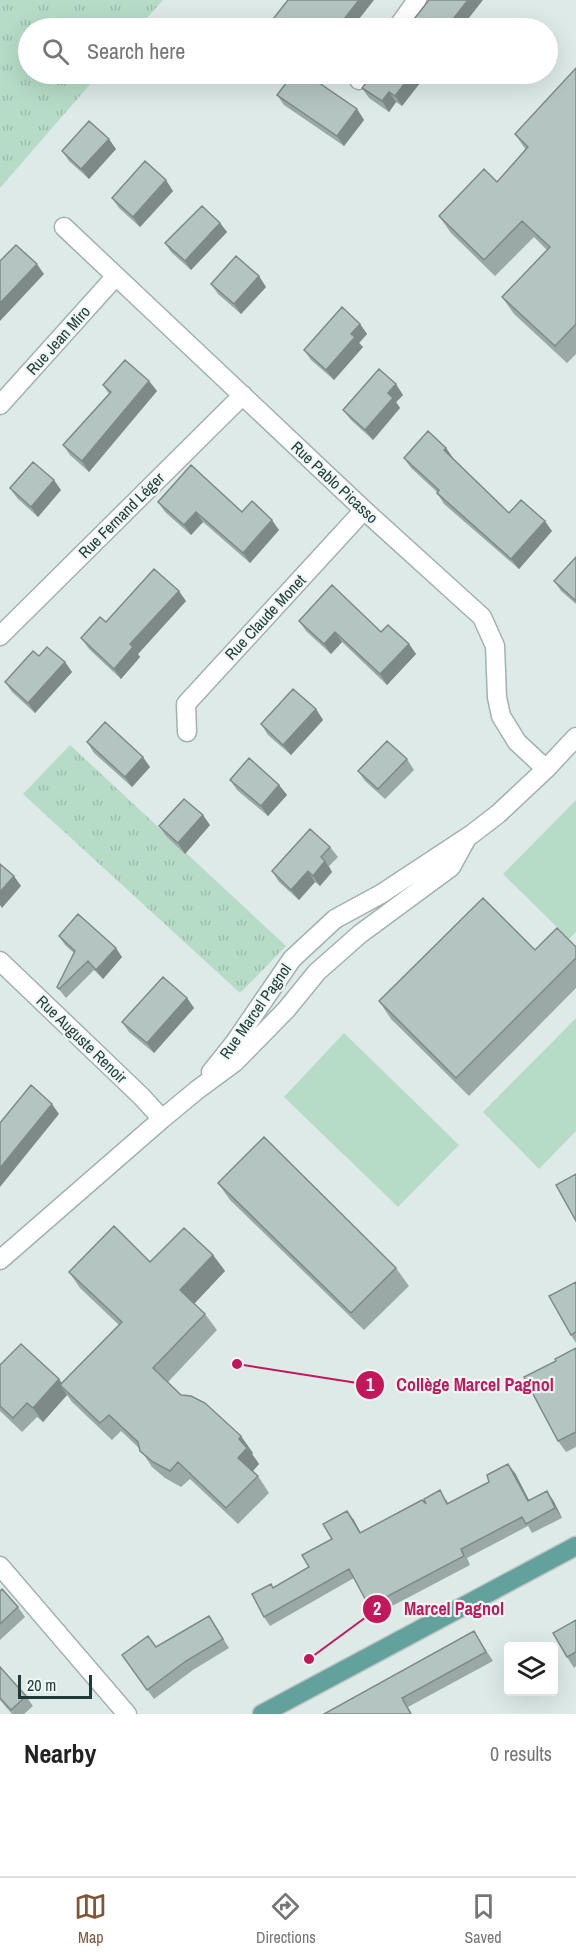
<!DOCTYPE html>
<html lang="en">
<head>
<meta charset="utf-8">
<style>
  :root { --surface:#fff; --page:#f6f6f6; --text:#222; --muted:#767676; --line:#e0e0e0; --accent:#815638 }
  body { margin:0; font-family:"Archivo Narrow",sans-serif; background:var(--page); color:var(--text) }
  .controls { position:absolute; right:18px; bottom:18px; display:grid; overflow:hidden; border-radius:6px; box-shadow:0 6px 24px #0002 }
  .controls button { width:54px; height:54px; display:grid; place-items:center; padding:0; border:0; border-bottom:2px solid var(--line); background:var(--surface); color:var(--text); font:30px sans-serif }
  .scale { position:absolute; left:18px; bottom:15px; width:74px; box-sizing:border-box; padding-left:6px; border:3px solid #1f3a38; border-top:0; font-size:16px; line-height:21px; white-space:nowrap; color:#1f3a38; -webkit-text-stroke:4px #eff7f4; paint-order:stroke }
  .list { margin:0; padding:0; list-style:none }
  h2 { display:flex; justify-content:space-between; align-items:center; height:78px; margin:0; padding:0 24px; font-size:26px }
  h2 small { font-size:20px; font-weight:400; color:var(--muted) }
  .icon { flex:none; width:33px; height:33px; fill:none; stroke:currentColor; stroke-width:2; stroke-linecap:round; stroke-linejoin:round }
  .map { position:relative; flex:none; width:576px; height:1714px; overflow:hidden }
  .search { position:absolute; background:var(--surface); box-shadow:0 6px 24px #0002; left:18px; right:18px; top:18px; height:66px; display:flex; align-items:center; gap:15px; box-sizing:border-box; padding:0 21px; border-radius:33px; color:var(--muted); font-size:22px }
  .sheet { height:162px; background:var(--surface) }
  nav { display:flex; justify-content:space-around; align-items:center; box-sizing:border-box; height:84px; border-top:2px solid var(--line); background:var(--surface); font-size:16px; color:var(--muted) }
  nav a { display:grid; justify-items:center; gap:3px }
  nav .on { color:var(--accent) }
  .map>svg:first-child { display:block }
  .grass { fill:url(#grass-tufts) }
  .garden { fill:#b6dcc7 }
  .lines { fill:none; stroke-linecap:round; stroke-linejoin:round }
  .minor-casing { stroke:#a1b2af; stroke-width:21 }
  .major-casing { stroke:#bcc4c3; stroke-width:21 }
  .minor { stroke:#fff; stroke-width:18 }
  .major { stroke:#62a19c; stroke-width:18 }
  .wall { fill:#9ba9a6 }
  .shaded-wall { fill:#7e8a87 }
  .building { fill:#b4c5c1; stroke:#7e8a87; stroke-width:1.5 }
  .labels { text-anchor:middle; stroke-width:4.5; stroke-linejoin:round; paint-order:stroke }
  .street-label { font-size:16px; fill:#1f3a38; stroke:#eff7f4 }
  .leader { fill:none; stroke:#c2185b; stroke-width:2 }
  .callout-dot { fill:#c2185b; stroke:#eff7f4; stroke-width:2 }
  .mark-label { font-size:18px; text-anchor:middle; font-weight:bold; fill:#fff }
  .callout-label { font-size:18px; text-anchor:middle; font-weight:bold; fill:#c2185b; stroke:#eff7f4; stroke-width:4.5; stroke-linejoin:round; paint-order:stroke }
</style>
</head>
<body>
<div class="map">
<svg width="576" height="1714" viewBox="0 0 576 1714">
  <defs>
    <pattern id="grass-tufts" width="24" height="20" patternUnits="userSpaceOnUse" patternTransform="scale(1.5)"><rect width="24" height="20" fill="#b6dcc7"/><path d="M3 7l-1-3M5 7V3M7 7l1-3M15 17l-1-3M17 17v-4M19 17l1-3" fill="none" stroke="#9cbeac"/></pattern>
  </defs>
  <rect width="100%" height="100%" fill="#deeae7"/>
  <path class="grass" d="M 0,0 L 163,0 L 138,28 L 28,28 L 28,74 L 99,74 L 0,188 Z
    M 70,745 L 286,946 L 240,993 L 23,794 Z"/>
  <path class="garden" d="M 576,800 L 576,932 L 569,939 L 503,874 Z
    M 576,1018 L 576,1131 L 539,1169 L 483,1112 Z
    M 344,1033 L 459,1145 L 398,1207 L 284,1097 Z"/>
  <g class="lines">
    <g class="minor-casing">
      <path id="minor" d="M 397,28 L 417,0
        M 359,80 L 364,74
        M 64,227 L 364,510 L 482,617 L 495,646 L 497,697 L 501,716 L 517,742 L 546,769
        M 0,405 L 116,276
        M 0,636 L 243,395
        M 187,732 L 186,704 L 364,510
        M 0,961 L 142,1097 L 162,1119
        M 211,1072 L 235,1042 L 292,959 L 335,919 L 381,894 L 472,834 L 498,814 L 546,769 L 576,737
        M 0,1260 L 162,1119 L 197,1090 L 235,1062 L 286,1010 L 317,972 L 360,934 L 451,867 L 467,838
        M 0,1566 L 127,1714"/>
    </g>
    <g class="major-casing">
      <path id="major" d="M 262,1714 L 576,1546"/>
    </g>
    <use href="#minor" class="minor"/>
    <use href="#major" class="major"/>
  </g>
  <path class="wall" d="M 576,68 L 576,354 L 567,363 L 514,314 L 502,297 L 547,250 L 534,237 L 495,276 L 451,233 L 439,216 L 497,182 L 526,150 L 515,134 Z
    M 373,74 L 427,74 L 402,106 L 396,102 L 389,112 L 369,98 L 362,88 Z
    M 277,95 L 357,109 L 364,120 L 344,146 L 284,105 Z
    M 116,149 L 89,179 L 69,161 L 62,151 Z
    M 173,191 L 140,227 L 119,208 L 112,198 Z
    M 220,223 L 227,232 L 191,270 L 171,252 L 165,243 Z
    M 211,284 L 266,287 L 241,314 L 218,294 Z
    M 360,324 L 367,334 L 359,343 L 363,347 L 334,380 L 311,360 L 304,350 Z
    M 149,381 L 157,391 L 89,472 L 70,455 L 63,445 L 109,394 L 103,385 Z
    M 403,395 L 396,402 L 400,408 L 373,440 L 351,420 L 343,410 Z
    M 446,448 L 453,458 L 453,459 L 509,513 L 552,531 L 519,569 L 444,504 L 437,493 L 437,492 L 411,468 L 404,458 Z
    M 10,488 L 61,490 L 38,517 L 17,498 Z
    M 158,502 L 242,512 L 279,530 L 250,563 L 203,522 L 191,535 L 165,512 Z
    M 576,557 L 576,604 L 561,591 L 554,581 Z
    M 186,601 L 138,654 L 140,657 L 121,679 L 89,649 L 81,638 L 106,622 Z
    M 299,621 L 381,632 L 409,644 L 416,654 L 387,685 L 342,642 L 331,654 L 306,631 Z
    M 39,656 L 65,662 L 72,672 L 35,713 L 12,692 L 5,682 Z
    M 316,709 L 323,720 L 291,755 L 268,735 L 261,724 Z
    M 87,742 L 150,767 L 132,787 L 94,753 Z
    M 407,759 L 414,770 L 385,799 L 365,781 L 358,771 Z
    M 230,780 L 279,785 L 287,795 L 268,816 L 237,790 Z
    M 210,825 L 185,854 L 166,836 L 159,826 Z
    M 330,847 L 338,857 L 329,866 L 332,872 L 320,886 L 315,882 L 299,900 L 279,882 L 272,871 Z
    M 59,936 L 122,957 L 103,979 L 94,970 L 66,998 L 57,987 L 74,953 L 65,945 Z
    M 576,947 L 576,988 L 469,1096 L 391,1019 L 379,1001 Z
    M 187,998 L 194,1008 L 154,1053 L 129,1032 L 122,1022 Z
    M 218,1183 L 396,1268 L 409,1286 L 364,1330 L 230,1200 Z
    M 213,1255 L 225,1271 L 194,1304 L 205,1314 L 217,1330 L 168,1382 L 181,1395 L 253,1453 L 252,1454 L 259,1464 L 253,1471 L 258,1476 L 269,1493 L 238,1524 L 190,1479 L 181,1487 L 165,1478 L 152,1467 L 140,1449 L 121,1431 L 112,1440 L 72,1402 L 67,1395 L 43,1422 L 37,1417 L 22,1432 L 0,1411 L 0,1365 L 62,1384 L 119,1325 L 80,1288 L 69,1272 Z
    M 576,1282 L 576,1343 L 571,1335 Z
    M 576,1348 L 576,1447 L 566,1452 L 558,1441 L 556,1361 Z
    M 515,1473 L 529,1500 L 553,1500 L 562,1518 L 532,1533 L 528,1526 L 467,1558 L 470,1565 L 375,1615 L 369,1606 L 354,1578 L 270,1626 L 264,1617 L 273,1588 L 309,1567 L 332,1539 L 347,1511 L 361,1533 L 426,1504 L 446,1499 L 448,1503 Z
    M 0,1591 L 18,1607 L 25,1617 L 0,1640 Z
    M 209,1616 L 229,1648 L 193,1670 L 154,1699 L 122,1655 L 156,1647 Z
    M 576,1620 L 576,1666 L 574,1668 L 567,1657 Z
    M 480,1641 L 493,1661 L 408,1707 L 412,1714 L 324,1714 Z
    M 0,1667 L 26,1696 L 33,1706 L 24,1714 L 12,1714 L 0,1700 Z"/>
  <path class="shaded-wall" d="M 359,0 L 374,0 L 352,28 L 337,28 Z
    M 468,0 L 483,0 L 461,28 L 446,28 Z
    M 412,74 L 427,74 L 402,106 L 395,96 Z
    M 389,92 L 396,102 L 389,112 L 382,101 Z
    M 357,109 L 364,120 L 344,146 L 337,136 Z
    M 109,139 L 116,149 L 89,179 L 81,169 Z
    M 166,180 L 173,191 L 140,227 L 133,217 Z
    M 220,223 L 227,232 L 191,270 L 185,261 Z
    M 37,264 L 44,274 L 0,321 L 0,303 Z
    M 259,276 L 266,287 L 241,314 L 234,304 Z
    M 360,324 L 367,334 L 359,343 L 363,347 L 334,380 L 326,370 L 351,334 Z
    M 149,381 L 157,391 L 89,472 L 82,461 Z
    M 396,384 L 403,395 L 396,402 L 400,408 L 373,440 L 365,430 L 388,393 Z
    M 446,448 L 453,458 L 451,460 L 444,450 Z
    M 54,480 L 61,490 L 38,517 L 31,507 Z
    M 196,512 L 203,522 L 191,535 L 184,525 Z
    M 272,520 L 279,530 L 250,563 L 243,553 Z
    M 545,521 L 552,531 L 519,569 L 511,559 Z
    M 179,591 L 186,601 L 138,654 L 140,657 L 121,679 L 114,669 L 130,644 Z
    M 335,632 L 342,642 L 331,654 L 324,644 Z
    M 409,644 L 416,654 L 387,685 L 380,674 Z
    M 65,662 L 72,672 L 35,713 L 28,703 Z
    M 316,709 L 323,720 L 291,755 L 283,745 Z
    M 143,757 L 150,767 L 132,787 L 125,777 Z
    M 279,785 L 287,795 L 268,816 L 261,806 Z
    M 203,815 L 210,825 L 185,854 L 178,843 Z
    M 325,861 L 332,872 L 320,886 L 313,876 Z
    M 308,871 L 315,882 L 299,900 L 291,890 Z
    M 14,876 L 21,886 L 2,908 L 0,905 L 0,892 Z
    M 116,948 L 122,957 L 103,979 L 96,970 Z
    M 187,998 L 194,1008 L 154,1053 L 147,1043 Z
    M 52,1104 L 59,1114 L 0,1187 L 0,1168 Z
    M 213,1255 L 225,1271 L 192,1306 L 180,1290 Z
    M 59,1379 L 69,1393 L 60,1385 L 67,1395 L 43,1422 L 33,1408 Z
    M 241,1436 L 253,1453 L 252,1454 L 259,1464 L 250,1474 L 238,1458 L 239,1439 Z
    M 508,1464 L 515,1473 L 534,1510 L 528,1501 Z
    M 547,1491 L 553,1500 L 562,1518 L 555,1508 Z
    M 347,1511 L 354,1520 L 366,1543 L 360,1533 Z"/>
  <path class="building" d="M 288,0 L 359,0 L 337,28 L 266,28 Z
    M 429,0 L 468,0 L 446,28 L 407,28 Z
    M 576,68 L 576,324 L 555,346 L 502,297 L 550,247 L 522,221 L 484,260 L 439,216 L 484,169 L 497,182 L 528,147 L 515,134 Z
    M 293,74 L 306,74 L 357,109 L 337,136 L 277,95 Z
    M 373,74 L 412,74 L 395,96 L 389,92 L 382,101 L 362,88 Z
    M 89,121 L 109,139 L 81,169 L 62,151 Z
    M 145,161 L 166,180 L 133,217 L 112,198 Z
    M 202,206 L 220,223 L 185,261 L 165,243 Z
    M 16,245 L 37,264 L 0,303 L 0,261 Z
    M 236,256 L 259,276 L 234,304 L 211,284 Z
    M 342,307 L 360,324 L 351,334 L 355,337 L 326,370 L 304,350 Z
    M 125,360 L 149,381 L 82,461 L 63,445 L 111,392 L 103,385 Z
    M 379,369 L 396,384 L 388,393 L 393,398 L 365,430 L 343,410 Z
    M 428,431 L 446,448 L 444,450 L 509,513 L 521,500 L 545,521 L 511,559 L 437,493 L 439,490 L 404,458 Z
    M 33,462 L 54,480 L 31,507 L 10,488 Z
    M 191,465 L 242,512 L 252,501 L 272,520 L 243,553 L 196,512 L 184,525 L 158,502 Z
    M 576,557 L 576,601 L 554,581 Z
    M 154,569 L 179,591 L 130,644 L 133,647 L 114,669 L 81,638 L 100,617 L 106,622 Z
    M 332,585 L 381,632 L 388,625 L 409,644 L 380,674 L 335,632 L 324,644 L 299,621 Z
    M 47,647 L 65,662 L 28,703 L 5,682 L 33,651 L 39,656 Z
    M 293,689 L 316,709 L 283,745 L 261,724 Z
    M 105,722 L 143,757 L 125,777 L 87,742 Z
    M 387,741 L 407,759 L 378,789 L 358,771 Z
    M 249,758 L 279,785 L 261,806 L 230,780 Z
    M 184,799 L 203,815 L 178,843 L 159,826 Z
    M 310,829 L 330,847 L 321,857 L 325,861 L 313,876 L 308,871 L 291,890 L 272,871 Z
    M 0,864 L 14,876 L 0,892 Z
    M 483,898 L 535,950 L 557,928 L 576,947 L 576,958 L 456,1078 L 379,1001 Z
    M 78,914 L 116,948 L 96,970 L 88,961 L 59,989 L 57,987 L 75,951 L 59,936 Z
    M 163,977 L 187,998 L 147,1043 L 122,1022 Z
    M 31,1085 L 52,1104 L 0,1168 L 0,1123 Z
    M 264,1137 L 396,1268 L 351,1313 L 218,1183 Z
    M 576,1174 L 576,1221 L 556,1185 Z
    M 114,1226 L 150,1262 L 184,1228 L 213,1255 L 180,1290 L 205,1314 L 153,1368 L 181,1395 L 191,1396 L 205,1403 L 241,1436 L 239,1439 L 247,1448 L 238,1458 L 258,1476 L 226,1508 L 178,1462 L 170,1471 L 153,1462 L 140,1451 L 138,1442 L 109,1415 L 100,1423 L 60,1385 L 122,1322 L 69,1272 Z
    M 576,1282 L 576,1332 L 571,1335 L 549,1296 Z
    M 21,1344 L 59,1379 L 33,1408 L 27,1403 L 13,1418 L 0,1406 L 0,1365 Z
    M 576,1348 L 576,1432 L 558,1441 L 524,1377 L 556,1361 L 555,1359 Z
    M 508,1464 L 528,1501 L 547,1491 L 555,1508 L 526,1524 L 522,1517 L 461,1549 L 464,1556 L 369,1606 L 349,1569 L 264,1617 L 252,1594 L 271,1584 L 273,1588 L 309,1567 L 302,1555 L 332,1539 L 323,1524 L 347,1511 L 360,1533 L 422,1500 L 426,1504 L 424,1499 L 440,1490 L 447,1504 L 489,1482 L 487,1475 Z
    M 2,1589 L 18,1607 L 0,1624 L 0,1591 Z
    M 209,1616 L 223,1639 L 186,1661 L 147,1690 L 122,1655 L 148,1636 L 156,1647 Z
    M 576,1620 L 576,1652 L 567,1657 L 553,1633 Z
    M 474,1631 L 486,1652 L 402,1698 L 411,1714 L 324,1714 Z
    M 0,1667 L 26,1696 L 11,1710 L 0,1698 Z"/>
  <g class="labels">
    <g class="street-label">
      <text transform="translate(58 340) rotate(-48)" y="6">Rue Jean Miro</text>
      <text transform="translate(335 482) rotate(43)" y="6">Rue Pablo Picasso</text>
      <text transform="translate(121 515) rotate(-45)" y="6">Rue Fernand Léger</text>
      <text transform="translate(265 617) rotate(-47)" y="6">Rue Claude Monet</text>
      <text transform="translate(255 1011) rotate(-55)" y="6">Rue Marcel Pagnol</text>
      <text transform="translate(82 1039) rotate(44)" y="6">Rue Auguste Renoir</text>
    </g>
  </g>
  <path class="leader" d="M237 1364L370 1385M309 1659L377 1609"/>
  <g class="callout-dot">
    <circle cx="237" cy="1364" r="6"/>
    <circle cx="309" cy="1659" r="6"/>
    <circle cx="370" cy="1385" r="15"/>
    <circle cx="377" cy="1609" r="15"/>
  </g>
  <g class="mark-label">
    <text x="370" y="1391">1</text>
    <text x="377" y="1615">2</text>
  </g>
  <g class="callout-label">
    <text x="475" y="1391">Collège Marcel Pagnol</text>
    <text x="454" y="1615">Marcel Pagnol</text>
  </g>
</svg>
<div class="controls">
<button><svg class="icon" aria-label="layers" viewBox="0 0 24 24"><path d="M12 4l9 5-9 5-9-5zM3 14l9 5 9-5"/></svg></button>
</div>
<div class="scale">20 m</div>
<div class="search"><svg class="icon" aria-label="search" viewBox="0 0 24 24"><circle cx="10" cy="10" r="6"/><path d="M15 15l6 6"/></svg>Search here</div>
</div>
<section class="sheet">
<h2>Nearby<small>0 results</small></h2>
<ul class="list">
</ul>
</section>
<nav>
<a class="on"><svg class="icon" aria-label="map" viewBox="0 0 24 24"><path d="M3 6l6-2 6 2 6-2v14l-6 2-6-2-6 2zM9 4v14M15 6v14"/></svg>Map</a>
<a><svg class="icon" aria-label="directions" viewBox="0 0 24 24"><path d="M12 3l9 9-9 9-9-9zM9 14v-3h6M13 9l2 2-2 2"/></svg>Directions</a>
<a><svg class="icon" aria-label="saved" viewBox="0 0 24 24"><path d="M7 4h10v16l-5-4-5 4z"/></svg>Saved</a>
</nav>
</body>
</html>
